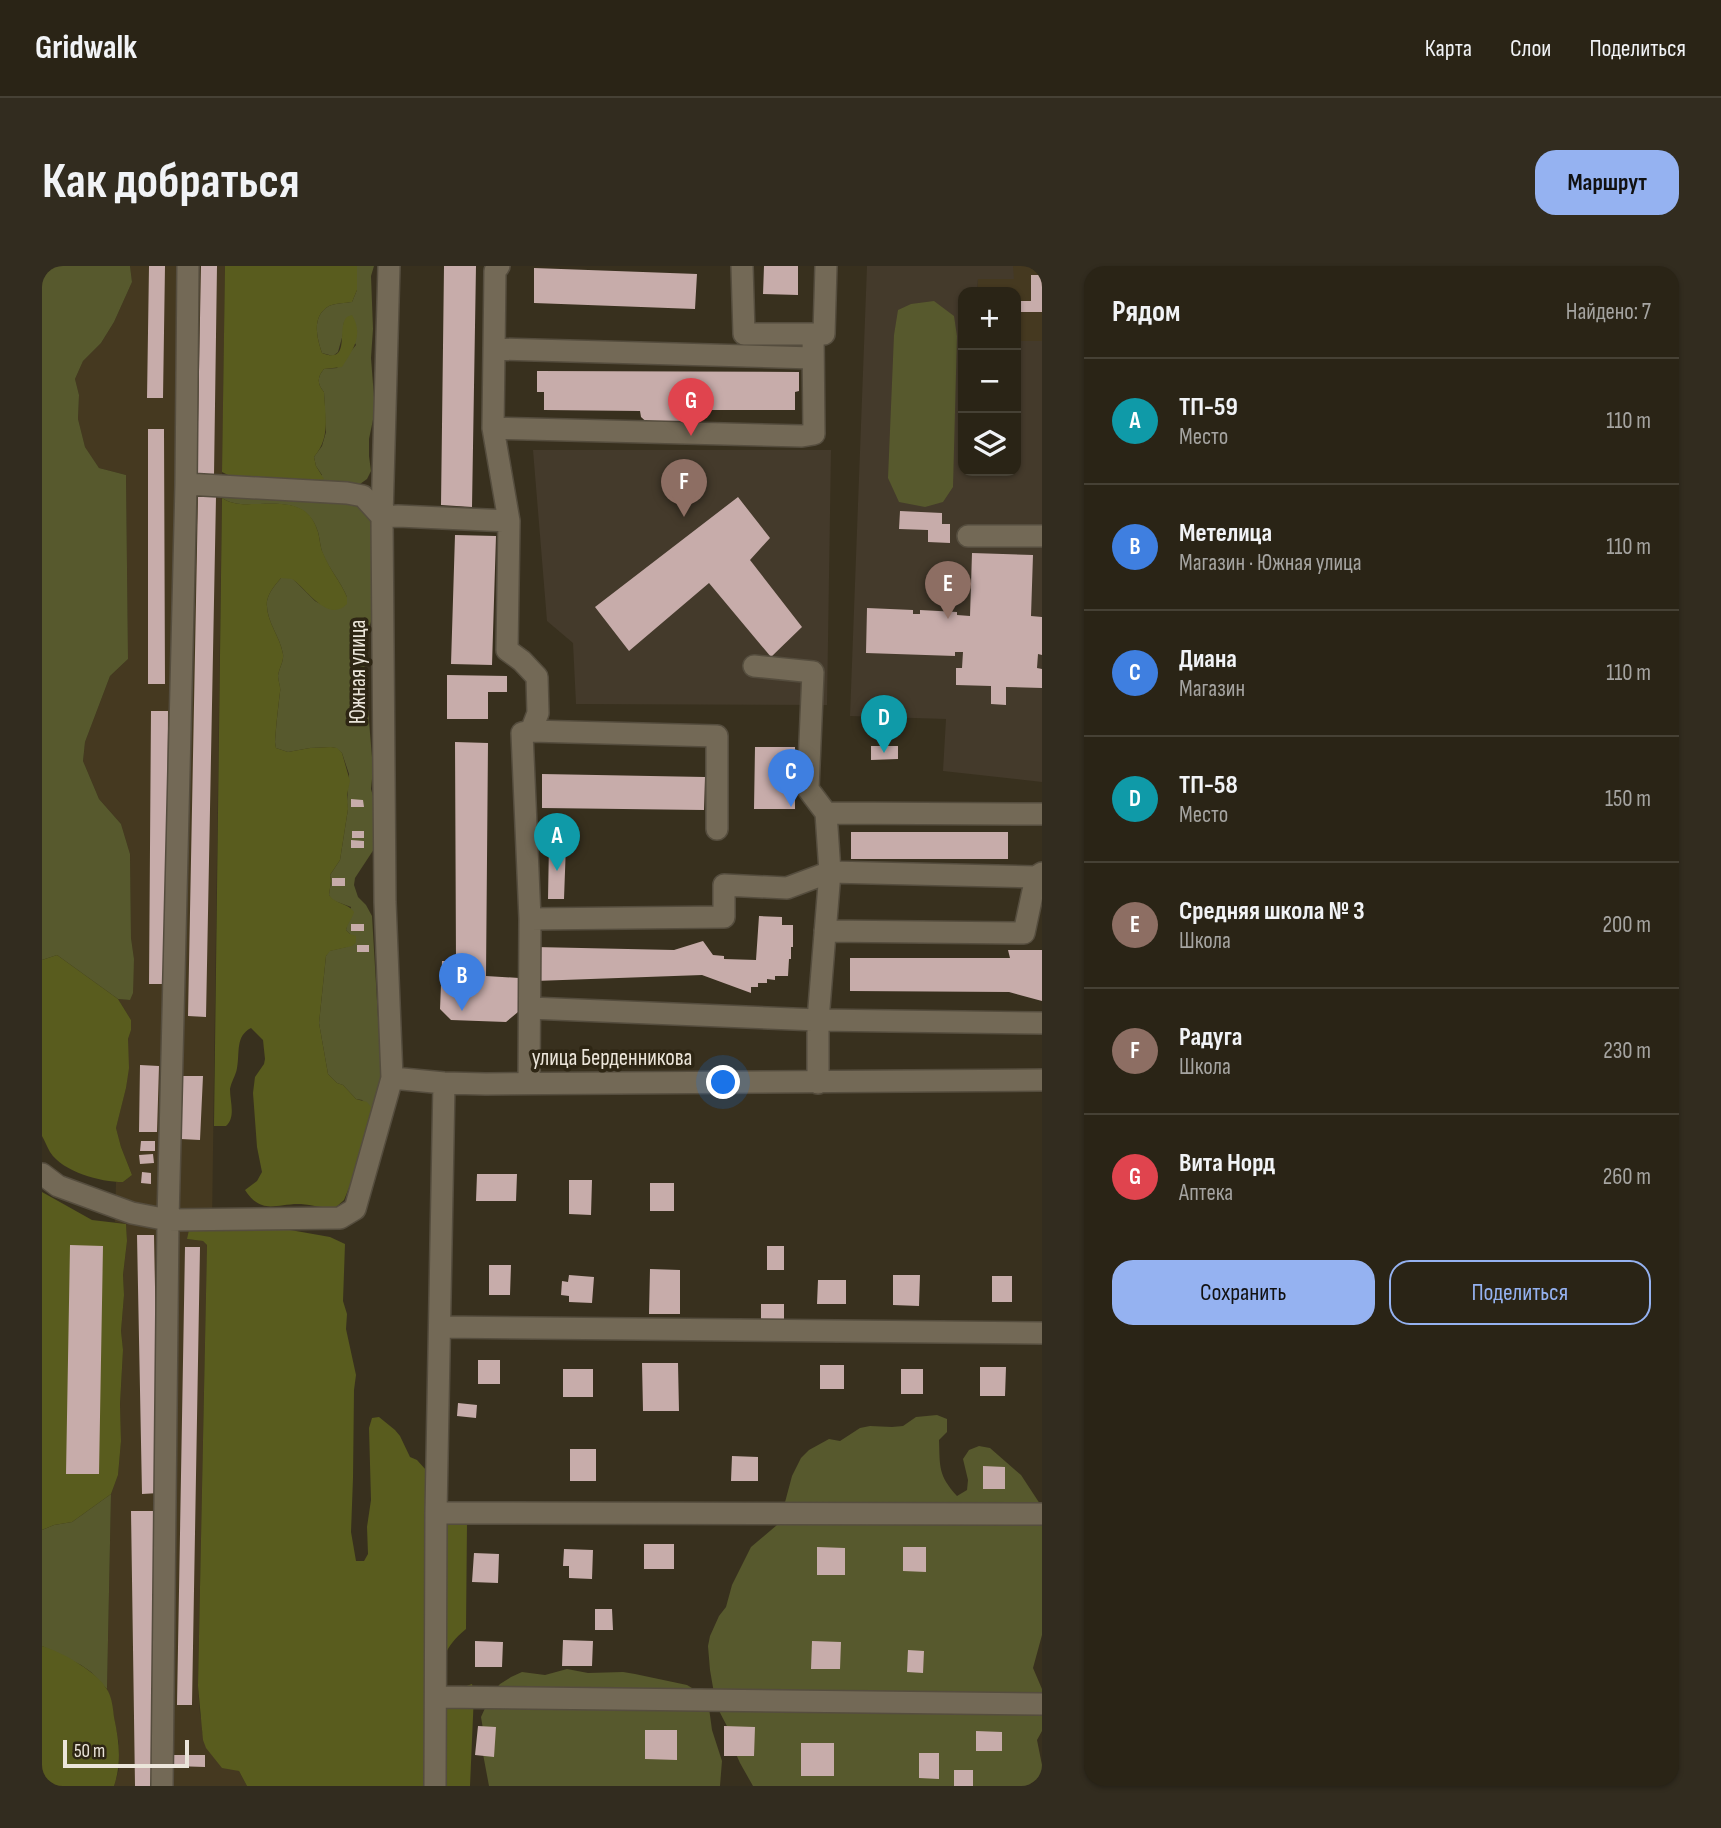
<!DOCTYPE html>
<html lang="ru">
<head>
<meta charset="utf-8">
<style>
  :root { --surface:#2a2416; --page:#322c1f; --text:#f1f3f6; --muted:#a5a4a1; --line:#464135; --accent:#95b2f1 }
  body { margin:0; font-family:"Sofia Sans Condensed",sans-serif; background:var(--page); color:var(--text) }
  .controls { position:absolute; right:21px; top:21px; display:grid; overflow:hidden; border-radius:14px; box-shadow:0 2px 5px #0004 }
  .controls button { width:63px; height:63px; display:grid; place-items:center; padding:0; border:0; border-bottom:2px solid var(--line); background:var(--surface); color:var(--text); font:35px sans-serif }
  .scale { position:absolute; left:21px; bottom:18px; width:126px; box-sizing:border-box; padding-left:7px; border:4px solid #ebe5da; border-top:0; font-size:19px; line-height:24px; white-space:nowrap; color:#ebe5da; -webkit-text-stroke:5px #2e2614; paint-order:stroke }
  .you { position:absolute; left:682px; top:817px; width:24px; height:24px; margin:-18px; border:5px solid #fff; border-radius:50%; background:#1a73e8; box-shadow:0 0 0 10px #1a73e833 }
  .badge { display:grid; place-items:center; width:46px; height:46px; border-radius:50%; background:var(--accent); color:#fff; font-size:23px; font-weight:700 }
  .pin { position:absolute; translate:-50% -58px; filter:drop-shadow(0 2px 4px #0008) }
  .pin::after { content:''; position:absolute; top:37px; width:24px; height:21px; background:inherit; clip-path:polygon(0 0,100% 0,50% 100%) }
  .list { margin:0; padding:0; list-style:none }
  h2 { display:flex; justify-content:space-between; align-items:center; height:91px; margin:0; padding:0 28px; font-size:30px }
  h2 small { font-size:23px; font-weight:400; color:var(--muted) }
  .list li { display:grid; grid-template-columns:46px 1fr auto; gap:21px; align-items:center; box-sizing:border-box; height:126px; padding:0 28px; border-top:2px solid var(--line) }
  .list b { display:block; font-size:26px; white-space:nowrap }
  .list p { margin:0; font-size:23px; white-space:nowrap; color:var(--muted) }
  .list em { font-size:23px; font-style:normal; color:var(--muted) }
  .actions { display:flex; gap:14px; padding:21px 28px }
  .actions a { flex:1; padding:16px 0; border:2px solid var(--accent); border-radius:21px; text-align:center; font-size:24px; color:var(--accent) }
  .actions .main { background:var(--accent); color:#111 }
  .icon { flex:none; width:38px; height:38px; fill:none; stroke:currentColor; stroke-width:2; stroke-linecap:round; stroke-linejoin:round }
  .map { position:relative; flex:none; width:1000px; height:1520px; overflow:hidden; border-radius:21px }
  header { display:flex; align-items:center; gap:42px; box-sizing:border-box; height:98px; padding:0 35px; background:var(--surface); border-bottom:2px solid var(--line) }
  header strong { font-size:33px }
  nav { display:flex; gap:38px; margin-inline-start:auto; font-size:24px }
  .intro { display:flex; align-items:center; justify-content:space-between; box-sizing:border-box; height:168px; padding:0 42px }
  h1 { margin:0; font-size:49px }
  .button { padding:18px 32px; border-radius:21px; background:var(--accent); color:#111; font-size:24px; font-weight:700 }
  main { display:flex; gap:42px; padding:0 42px }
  aside { flex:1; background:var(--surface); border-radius:21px; box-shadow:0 2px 5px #0004 }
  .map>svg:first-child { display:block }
  .built { fill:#453920 }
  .education { fill:#443a2b }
  .green { fill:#57592d }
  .forest { fill:#595c1e }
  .building { fill:#c7acaa }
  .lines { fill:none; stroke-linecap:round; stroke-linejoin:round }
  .minor-casing { stroke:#554d3e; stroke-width:24 }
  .minor { stroke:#736956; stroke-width:21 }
  .labels { text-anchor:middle; stroke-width:7; stroke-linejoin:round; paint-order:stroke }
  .street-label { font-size:23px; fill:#ebe5da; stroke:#2e2614 }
</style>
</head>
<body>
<header>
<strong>Gridwalk</strong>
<nav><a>Карта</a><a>Слои</a><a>Поделиться</a></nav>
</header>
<div class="intro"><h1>Как добраться</h1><a class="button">Маршрут</a></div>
<main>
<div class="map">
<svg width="1000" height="1520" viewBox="0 0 1000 1520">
  <rect width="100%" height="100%" fill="#38301e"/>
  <path class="built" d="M 88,0 L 183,0 L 170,959 L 145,973 L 161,975 L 165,979 L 156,1420 L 158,1448 L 160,1456 L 160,1466 L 188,1502 L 197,1505 L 205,1520 L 72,1520 L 77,1503 L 77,1478 L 69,1436 L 65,1423 L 69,1228 L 76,1209 L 79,1175 L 78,1138 L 81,1084 L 79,1065 L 82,1029 L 81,1009 L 85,975 L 84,958 L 73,956 L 74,916 L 81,916 L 90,909 L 79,881 L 74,862 L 84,822 L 86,773 L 89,763 L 89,754 L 76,733 L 87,734 L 92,693 L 89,672 L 88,588 L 79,558 L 57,533 L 41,495 L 43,476 L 68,410 L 86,393 L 84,209 L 57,202 L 43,181 L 36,153 L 37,129 L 33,113 L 41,95 L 59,77 L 72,56 L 90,16 Z
    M 971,0 L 1000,0 L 1000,75 L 974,75 L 974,26 L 935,26 L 936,13 L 971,13 Z"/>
  <path class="education" d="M 825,0 L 971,0 L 972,13 L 936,13 L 935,26 L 921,26 L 921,205 L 974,205 L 974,75 L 1000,75 L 1000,516 L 901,505 L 904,453 L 808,450 Z
    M 491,184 L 789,184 L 785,439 L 534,438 L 531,377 L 505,355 Z"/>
  <path class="green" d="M 0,0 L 88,0 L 90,16 L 72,56 L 59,77 L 41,95 L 33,113 L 37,129 L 36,153 L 43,181 L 57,202 L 84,209 L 86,393 L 68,410 L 43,476 L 41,495 L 57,533 L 79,558 L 88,588 L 89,672 L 92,693 L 91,727 L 88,734 L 76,733 L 15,689 L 0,694 Z
    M 315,0 L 332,0 L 329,10 L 331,63 L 329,92 L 333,144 L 327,173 L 327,190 L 329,205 L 325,213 L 311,223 L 260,217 L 280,209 L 274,200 L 272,191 L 280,180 L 284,166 L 282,126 C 275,118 275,111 282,103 L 295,102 L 314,79 L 302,56 L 301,68 L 296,86 L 291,90 L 280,87 C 275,72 269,50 287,40 C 294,37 303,37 310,36 L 315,24 Z
    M 892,35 L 912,50 L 915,70 L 911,221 L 901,236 L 883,241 L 857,236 L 846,212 L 852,69 L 856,44 L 869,38 Z
    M 180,226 L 305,231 L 329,247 L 331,349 L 321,382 L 331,503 L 329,523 L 334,541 L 334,580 L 313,612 L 312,619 L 316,631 L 324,639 L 330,650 L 340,819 L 331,847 L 320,834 L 314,833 L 301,819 L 295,817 L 286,808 L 277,757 L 284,690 L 287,685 L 304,681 L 308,668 L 304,664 L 309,641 L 290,634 L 287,629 L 289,615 L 288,609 L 298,594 L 306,543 L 305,536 L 307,508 L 300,487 L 294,482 L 289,481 L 268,482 L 246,486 L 234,482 L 233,476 C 234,459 236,443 238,426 C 239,420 236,416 236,410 C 237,402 242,396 241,388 C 238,370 223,354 225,335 C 227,326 233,319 239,312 L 250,312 L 273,335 L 288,343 L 305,331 C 299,316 287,303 281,288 C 278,281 278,273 276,266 C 267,237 243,237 218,238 C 205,238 192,240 180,232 Z
    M 895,1149 L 905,1153 L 905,1166 L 897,1174 C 898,1201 896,1209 915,1230 L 925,1224 L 926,1214 L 921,1193 L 927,1184 L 937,1180 L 948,1182 L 979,1209 L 1000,1241 L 1000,1369 L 991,1402 L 1000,1423 L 1000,1465 L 995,1474 L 1000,1499 L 1000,1520 L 711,1520 L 698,1497 L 689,1477 L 688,1466 L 674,1439 L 668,1404 L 666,1380 L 668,1370 L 677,1350 L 684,1341 L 690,1319 L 709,1281 L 735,1259 L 742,1251 L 742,1240 L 750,1210 L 759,1192 L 767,1184 L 787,1173 L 798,1175 L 818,1162 L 828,1160 L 850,1161 L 861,1160 L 874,1151 Z
    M 69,1228 L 65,1423 L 49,1406 L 39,1399 L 0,1380 L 0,1264 L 12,1259 L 30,1256 Z
    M 525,1403 L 546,1407 L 581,1406 L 593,1408 L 645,1419 L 655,1425 L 667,1442 L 670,1464 L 680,1495 L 678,1520 L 447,1520 L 441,1488 L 441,1463 L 439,1451 L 450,1427 L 458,1418 L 469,1411 L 480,1406 L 503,1409 Z"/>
  <path class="forest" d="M 183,0 L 315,0 L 315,24 L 310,36 C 303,37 294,37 287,40 C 269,50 275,72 280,87 C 310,99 294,60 305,51 C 306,50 308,50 310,49 C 322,69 311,84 300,101 L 282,103 C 275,111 275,118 282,126 C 283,150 289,171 272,191 L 274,200 L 282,213 L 274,217 L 196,214 L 180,206 Z
    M 180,232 C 192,240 205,238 218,238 C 244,237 267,236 276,266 C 278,273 278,281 281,287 C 287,303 299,316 305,331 L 305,338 C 286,358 264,322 250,313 L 239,312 C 233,319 227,326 225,335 C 223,354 238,370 241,388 C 242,396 237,402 236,410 C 236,415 239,420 238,426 C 236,442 234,459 233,476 L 234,482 L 246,486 L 268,482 L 289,481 L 295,482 L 300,487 L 308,515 L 305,529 L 306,543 L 298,594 L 288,609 L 289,615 L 287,629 C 293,638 306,637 312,646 C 310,653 306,657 304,664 L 308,668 L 314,670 L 314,677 L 310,680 L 288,685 L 284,690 L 277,757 L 286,808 L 295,817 L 301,819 L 314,833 L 325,836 L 329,841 L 331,847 L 309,917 L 302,934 L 293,942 C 281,942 270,939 259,938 C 234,937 220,950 203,924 L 215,915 L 220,906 L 215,881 L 211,827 L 213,811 L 222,798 L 223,793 L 221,774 L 209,762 C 193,770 198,787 195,802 C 194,809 189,816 188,823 C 188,836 194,851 184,860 L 172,860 Z
    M 15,689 L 76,733 L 89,754 L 89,764 L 86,773 L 87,802 L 84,822 L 74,862 L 79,881 L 90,909 L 81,916 C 58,916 21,906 8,886 C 5,881 3,875 0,870 L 0,694 Z
    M 0,926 L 50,954 L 84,958 L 85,975 L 81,1009 L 82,1029 L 79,1065 L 81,1084 L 78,1138 L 79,1175 L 76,1209 L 69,1228 L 30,1256 L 12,1259 L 0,1264 Z
    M 237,962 L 288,971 L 303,978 L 301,1035 L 305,1048 L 304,1063 L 314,1109 L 312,1124 L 311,1212 L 309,1266 L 314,1295 L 322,1295 L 326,1288 L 325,1261 L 329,1234 L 327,1162 L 330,1152 L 337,1151 L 353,1164 L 358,1170 L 368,1191 L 375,1194 L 392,1213 L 401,1238 L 425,1257 L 424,1363 C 401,1382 401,1393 397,1420 L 413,1424 L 430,1418 L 432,1428 L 428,1520 L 205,1520 L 197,1505 L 180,1502 L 164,1482 L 161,1474 L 156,1420 L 165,979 L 161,975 L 145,973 L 147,964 Z
    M 0,1380 C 20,1386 56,1406 66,1425 C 70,1433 71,1442 72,1451 C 77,1475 80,1496 72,1520 L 0,1520 Z"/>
  <path class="building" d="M 107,0 L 123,0 L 121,132 L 105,132 Z
    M 159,0 L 175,0 L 172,209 L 155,209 Z
    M 402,0 L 434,0 L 430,241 L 399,239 Z
    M 722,0 L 756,0 L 756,29 L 721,28 Z
    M 492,2 L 655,8 L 653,43 L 492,37 Z
    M 989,9 L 1000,9 L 1000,46 L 974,46 L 974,35 L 989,35 Z
    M 495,105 L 757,106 L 757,125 L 753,126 L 753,144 L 660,144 L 660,148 L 648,158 L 608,159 L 599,151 L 598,145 L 502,144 L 502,126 L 495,126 Z
    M 106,163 L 122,163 L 123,418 L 106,418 Z
    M 156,231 L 174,231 L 164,751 L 146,750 Z
    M 696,231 L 728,272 L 708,294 L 760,361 L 729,391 L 667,317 L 587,385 L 553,341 Z
    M 858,245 L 900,247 L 900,258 L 908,258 L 908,277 L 886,276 L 886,264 L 857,263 Z
    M 413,269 L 454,270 L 450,399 L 409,398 Z
    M 930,287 L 991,289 L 989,350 L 1000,351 L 1000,389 L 996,388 L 995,402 L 1000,403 L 1000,422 L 964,421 L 964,439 L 949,438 L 949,420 L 914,419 L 914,402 L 920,402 L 921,386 L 913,386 L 913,390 L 824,387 L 825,342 L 871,344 L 871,348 L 878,348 L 878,344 L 915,346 L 915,349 L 928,350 Z
    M 405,409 L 465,410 L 465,426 L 446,426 L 446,453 L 405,453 Z
    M 109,445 L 126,445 L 124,718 L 107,718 Z
    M 413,476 L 446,477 L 444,710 L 477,712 L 476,746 L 464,756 L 409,754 L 398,743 L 400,695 L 414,695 Z
    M 829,480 L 856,480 L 856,493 L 829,494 Z
    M 713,481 L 753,481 L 753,543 L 712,543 Z
    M 500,508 L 663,511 L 662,544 L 500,542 Z
    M 309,533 L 321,534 L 322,541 L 309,541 Z
    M 310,565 L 322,565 L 322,572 L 310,572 Z
    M 809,566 L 966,566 L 966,593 L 809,593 Z
    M 309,574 L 322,575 L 322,582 L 309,582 Z
    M 507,577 L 524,578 L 522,633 L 506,633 Z
    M 290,612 L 303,612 L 303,620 L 290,620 Z
    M 717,650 L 740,651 L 740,659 L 751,659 L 751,681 L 749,681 L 749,693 L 747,693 L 746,710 L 733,710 L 733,714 L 725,713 L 725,717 L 716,717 L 716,721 L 709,721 L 709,727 L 660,709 L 493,715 L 493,681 L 632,684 L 661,675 L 671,689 L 682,690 L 682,693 L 714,694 Z
    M 309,658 L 322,658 L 322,665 L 309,665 Z
    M 315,679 L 327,679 L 327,686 L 315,686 Z
    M 966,684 L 1000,684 L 1000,735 L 967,726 L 808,725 L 808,692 L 968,692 Z
    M 98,799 L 117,800 L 115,866 L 97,866 Z
    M 141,810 L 161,810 L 158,874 L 139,873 Z
    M 99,875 L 113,875 L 113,885 L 98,885 Z
    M 111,888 L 112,897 L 98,898 L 97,889 Z
    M 100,906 L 109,907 L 109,918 L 99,917 Z
    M 435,908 L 475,908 L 474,935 L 434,935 Z
    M 527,914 L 550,914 L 549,949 L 527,948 Z
    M 608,917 L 632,917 L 632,945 L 608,945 Z
    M 95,969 L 112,969 L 117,1227 L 100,1228 Z
    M 28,979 L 61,980 L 57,1208 L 24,1208 Z
    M 725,980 L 742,980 L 742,1004 L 725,1004 Z
    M 143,981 L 158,981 L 150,1439 L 135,1439 Z
    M 447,999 L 469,999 L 468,1029 L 447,1029 Z
    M 608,1003 L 638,1004 L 638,1048 L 607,1048 Z
    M 527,1009 L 552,1011 L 550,1037 L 527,1036 L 527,1030 L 519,1029 L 520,1015 L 526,1016 Z
    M 851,1009 L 878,1009 L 877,1040 L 851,1039 Z
    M 950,1010 L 970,1010 L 970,1036 L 950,1036 Z
    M 776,1014 L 804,1014 L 804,1038 L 775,1038 Z
    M 719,1038 L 742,1038 L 742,1054 L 719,1053 Z
    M 436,1094 L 458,1094 L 458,1118 L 436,1118 Z
    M 600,1097 L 636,1097 L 637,1145 L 601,1145 Z
    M 778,1099 L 802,1099 L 802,1123 L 778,1123 Z
    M 938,1101 L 964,1101 L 963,1130 L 938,1130 Z
    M 521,1103 L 551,1103 L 551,1131 L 521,1131 Z
    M 859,1103 L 881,1103 L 881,1128 L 859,1128 Z
    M 416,1137 L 435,1139 L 434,1152 L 415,1150 Z
    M 528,1183 L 554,1183 L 554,1215 L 528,1215 Z
    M 690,1190 L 716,1191 L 716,1215 L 689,1215 Z
    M 941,1200 L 963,1201 L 963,1223 L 941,1223 Z
    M 89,1245 L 113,1245 L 117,1520 L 93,1520 Z
    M 602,1278 L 632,1278 L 632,1303 L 602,1303 Z
    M 775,1281 L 803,1282 L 803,1309 L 775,1309 Z
    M 861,1281 L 884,1281 L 884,1306 L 861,1305 Z
    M 522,1283 L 551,1284 L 550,1313 L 527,1312 L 527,1300 L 521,1300 Z
    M 432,1287 L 457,1288 L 456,1317 L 430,1316 Z
    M 553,1343 L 570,1343 L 571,1364 L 553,1364 Z
    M 521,1374 L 551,1375 L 550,1400 L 520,1400 Z
    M 433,1375 L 461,1376 L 460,1401 L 433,1401 Z
    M 770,1375 L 799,1376 L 798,1403 L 769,1403 Z
    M 866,1384 L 882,1385 L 881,1407 L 865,1406 Z
    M 436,1460 L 454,1461 L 452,1491 L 433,1489 Z
    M 682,1460 L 713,1461 L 712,1490 L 682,1490 Z
    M 603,1464 L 635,1464 L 635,1494 L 603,1493 Z
    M 934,1465 L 960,1466 L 960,1485 L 934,1485 Z
    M 759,1477 L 792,1477 L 792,1510 L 759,1510 Z
    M 877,1487 L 897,1487 L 897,1513 L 877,1512 Z
    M 132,1489 L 163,1489 L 163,1501 L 132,1500 Z
    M 912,1504 L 931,1504 L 931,1520 L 912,1520 Z"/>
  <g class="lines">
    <g class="minor-casing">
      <path id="minor" d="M 457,0 L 453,5 L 451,162 L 467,255 L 465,384 L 480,395 L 495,411 L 496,447 L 489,465
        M 700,0 L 702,68 L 782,68 L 784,0
        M 453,83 L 771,92
        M 451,162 L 760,170 L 772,168 L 771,68
        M 144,218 L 305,227 L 321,230 L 340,251 L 356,250 L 467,255
        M 926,270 L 1000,270
        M 712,400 L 771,406 L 766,523 L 784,547
        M 488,653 L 682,651 L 682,619 L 745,622 L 788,606 L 994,611 L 1000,607
        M 783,665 L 982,667 L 994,611
        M 488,742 L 776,754 L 1000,757
        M 350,812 L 402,817 L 444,818 L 1000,814
        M 487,817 L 488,653 L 480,467 L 489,465 L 675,470 L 675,563
        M 776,817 L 776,754 L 788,606 L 784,547 L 1000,548
        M 0,908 L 16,920 L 90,947 L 126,954 L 298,952 L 313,943 L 350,812 L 343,636 L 340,251 L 347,0
        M 399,1061 L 1000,1067
        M 394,1247 L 1000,1248
        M 394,1431 L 1000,1438
        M 120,1520 L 126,954 L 144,218 L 146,0
        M 393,1520 L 394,1247 L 402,817"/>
    </g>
    <use href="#minor" class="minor"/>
  </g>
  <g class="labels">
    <g class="street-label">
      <text transform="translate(315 406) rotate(-90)" y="8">Южная улица</text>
      <text x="570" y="799">улица Берденникова</text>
    </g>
  </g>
</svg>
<div class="controls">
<button>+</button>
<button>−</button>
<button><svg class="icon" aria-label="layers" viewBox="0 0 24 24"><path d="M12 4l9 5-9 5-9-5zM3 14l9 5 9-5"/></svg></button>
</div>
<div class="scale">50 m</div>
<div class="you"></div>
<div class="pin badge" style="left:515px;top:605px;background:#0f9aa8">A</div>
<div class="pin badge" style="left:420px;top:745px;background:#3f7fe0">B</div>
<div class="pin badge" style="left:749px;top:541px;background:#3f7fe0">C</div>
<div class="pin badge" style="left:842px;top:487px;background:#0f9aa8">D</div>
<div class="pin badge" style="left:906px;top:353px;background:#8d6e63">E</div>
<div class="pin badge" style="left:642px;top:251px;background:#8d6e63">F</div>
<div class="pin badge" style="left:649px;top:170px;background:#e0444e">G</div>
</div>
<aside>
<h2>Рядом<small>Найдено: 7</small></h2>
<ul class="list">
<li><span class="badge" style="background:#0f9aa8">A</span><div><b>ТП-59</b><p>Место</p></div><em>110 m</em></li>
<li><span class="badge" style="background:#3f7fe0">B</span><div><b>Метелица</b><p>Магазин · Южная улица</p></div><em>110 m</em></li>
<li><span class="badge" style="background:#3f7fe0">C</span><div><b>Диана</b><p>Магазин</p></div><em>110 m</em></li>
<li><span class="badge" style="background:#0f9aa8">D</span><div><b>ТП-58</b><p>Место</p></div><em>150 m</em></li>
<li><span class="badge" style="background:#8d6e63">E</span><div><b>Средняя школа № 3</b><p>Школа</p></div><em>200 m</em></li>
<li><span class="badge" style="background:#8d6e63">F</span><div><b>Радуга</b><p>Школа</p></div><em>230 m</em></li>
<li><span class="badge" style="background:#e0444e">G</span><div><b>Вита Норд</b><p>Аптека</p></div><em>260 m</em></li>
</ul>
<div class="actions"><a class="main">Сохранить</a><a>Поделиться</a></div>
</aside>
</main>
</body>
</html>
